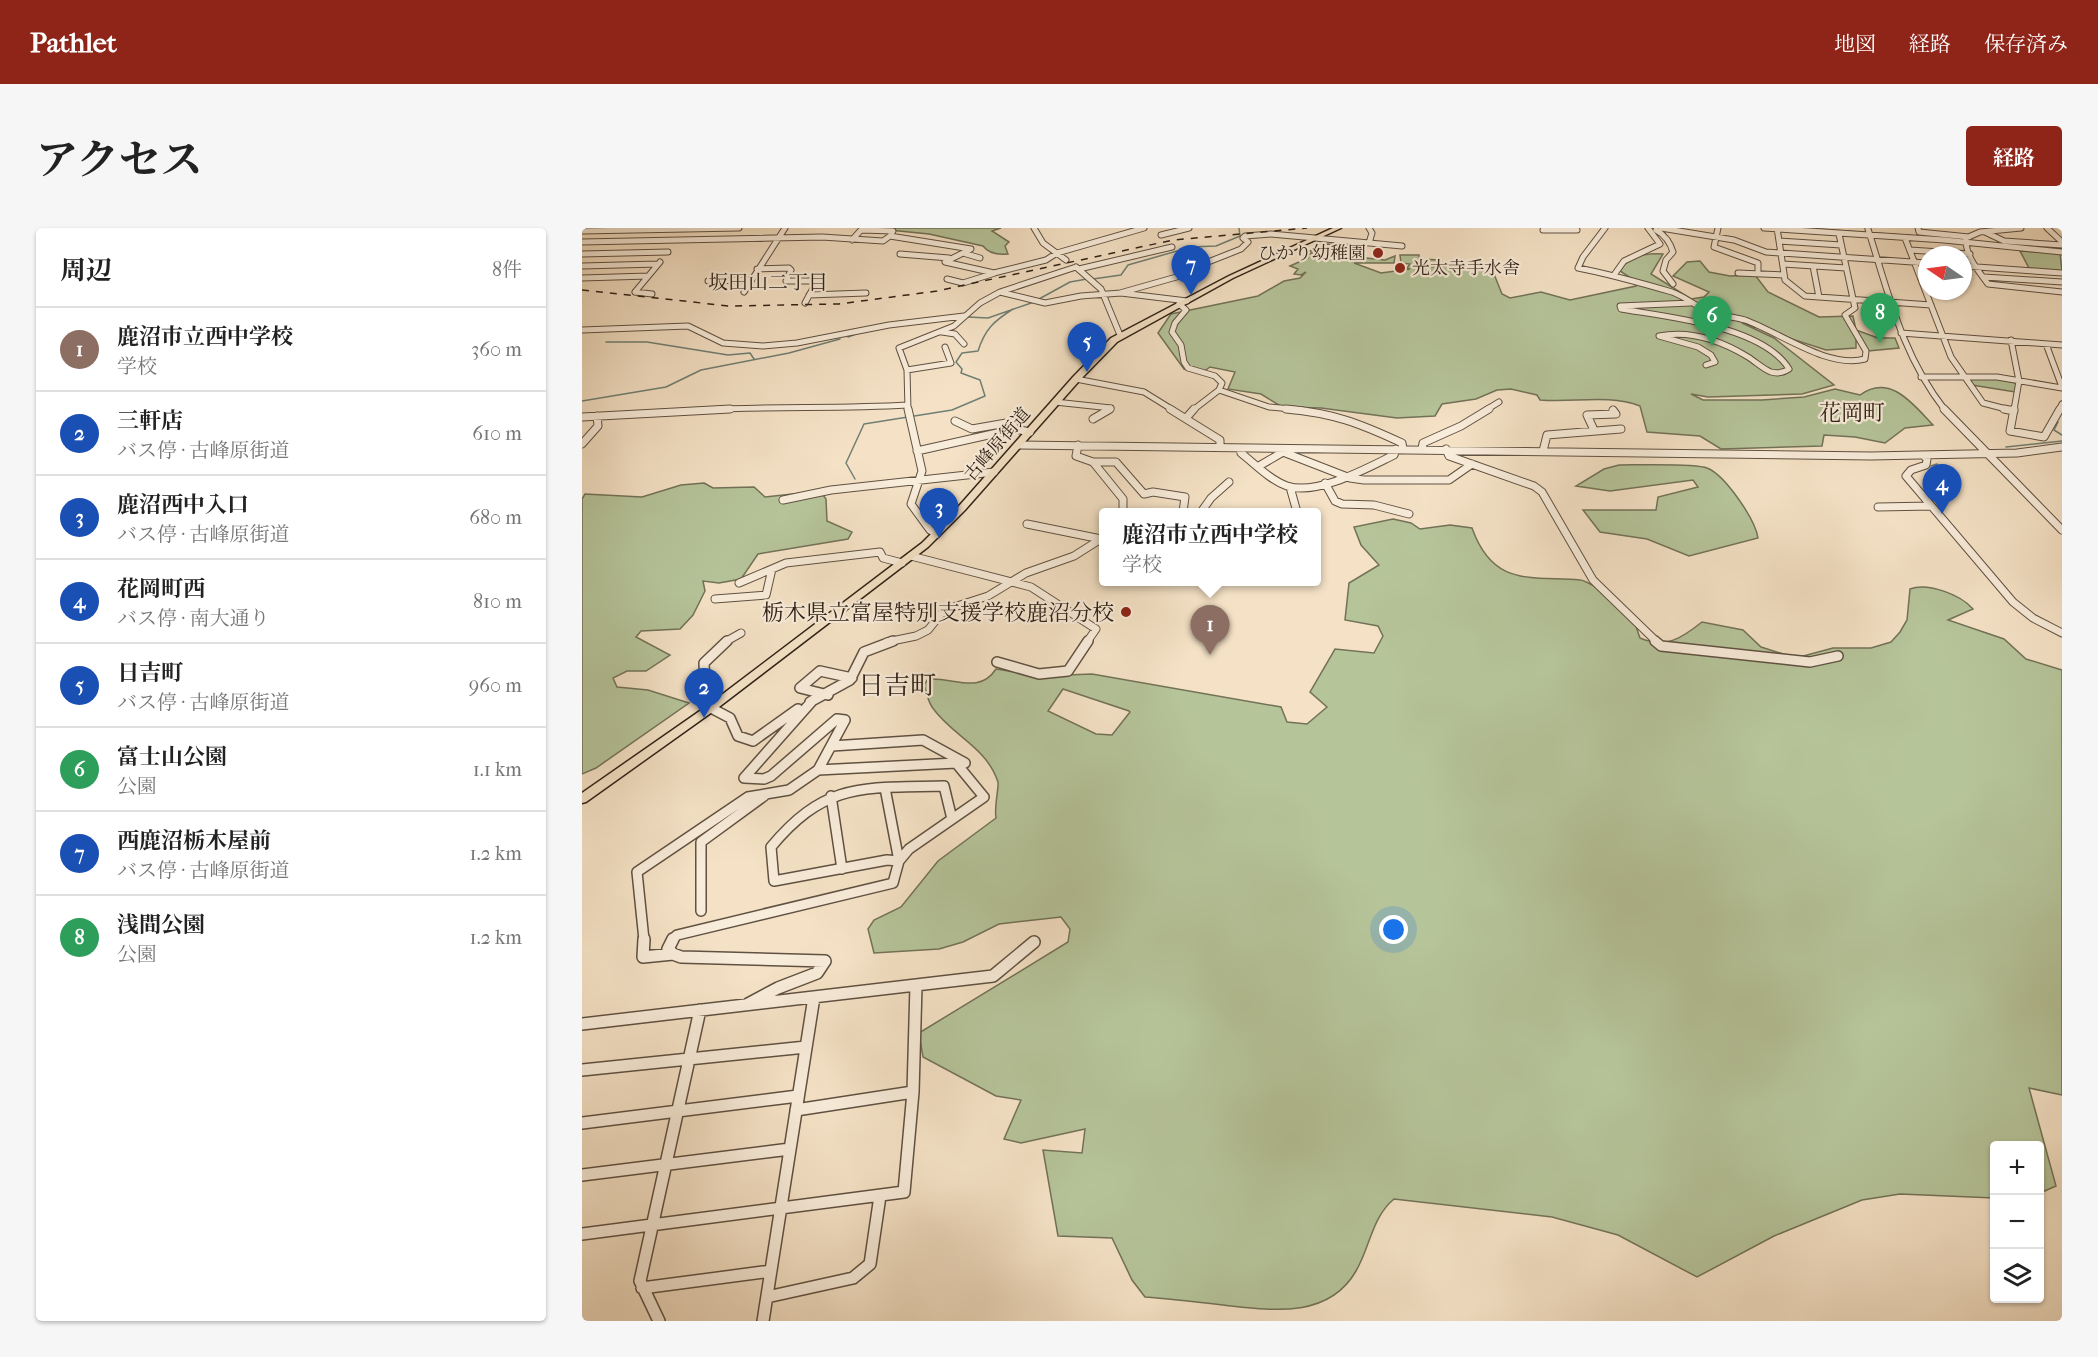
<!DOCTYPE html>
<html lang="ja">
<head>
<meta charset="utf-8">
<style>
  :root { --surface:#fff; --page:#f6f6f6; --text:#222; --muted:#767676; --line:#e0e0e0; --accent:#8f2418 }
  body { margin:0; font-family:"IM FELL French Canon","Noto Serif JP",serif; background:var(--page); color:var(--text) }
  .controls { position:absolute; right:18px; bottom:18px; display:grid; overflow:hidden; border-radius:6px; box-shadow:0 2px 4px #0004 }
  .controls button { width:54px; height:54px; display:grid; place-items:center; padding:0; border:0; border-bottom:2px solid var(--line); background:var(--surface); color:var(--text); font:30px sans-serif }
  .compass { position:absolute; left:1336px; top:18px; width:54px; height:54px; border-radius:50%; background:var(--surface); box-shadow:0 2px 4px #0004; rotate:283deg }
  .you { position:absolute; left:812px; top:702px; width:21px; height:21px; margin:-15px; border:4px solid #fff; border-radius:50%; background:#1a73e8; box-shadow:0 0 0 9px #1a73e833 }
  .badge { display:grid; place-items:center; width:39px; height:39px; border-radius:50%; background:var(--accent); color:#fff; font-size:20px; font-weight:700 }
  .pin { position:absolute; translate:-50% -50px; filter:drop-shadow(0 2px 3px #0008) }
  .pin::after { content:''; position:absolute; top:32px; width:21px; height:18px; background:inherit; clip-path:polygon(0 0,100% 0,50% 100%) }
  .popup { position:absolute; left:517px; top:280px; width:222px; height:78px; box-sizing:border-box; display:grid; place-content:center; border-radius:6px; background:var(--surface); filter:drop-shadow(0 2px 4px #0005); font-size:20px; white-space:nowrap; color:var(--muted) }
  .popup b { font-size:22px; color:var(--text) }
  .popup::after { content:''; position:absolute; left:50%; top:100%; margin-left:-12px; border:12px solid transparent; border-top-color:var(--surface) }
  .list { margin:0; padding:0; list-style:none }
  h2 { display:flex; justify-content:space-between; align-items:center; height:78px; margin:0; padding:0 24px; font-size:26px }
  h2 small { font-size:20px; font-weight:400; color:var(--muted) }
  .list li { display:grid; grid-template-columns:39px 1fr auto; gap:18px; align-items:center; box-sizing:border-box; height:84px; padding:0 24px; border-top:2px solid var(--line) }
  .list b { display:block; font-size:22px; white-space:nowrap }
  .list p { margin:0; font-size:20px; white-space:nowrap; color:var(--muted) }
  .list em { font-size:20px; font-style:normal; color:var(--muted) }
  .icon { flex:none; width:33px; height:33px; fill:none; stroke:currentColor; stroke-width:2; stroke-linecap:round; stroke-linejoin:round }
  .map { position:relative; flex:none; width:1480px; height:1093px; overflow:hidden; border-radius:6px }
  header { display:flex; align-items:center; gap:36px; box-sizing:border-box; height:84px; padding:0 30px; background:var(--accent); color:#fff }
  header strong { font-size:28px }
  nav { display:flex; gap:33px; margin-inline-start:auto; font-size:21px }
  .intro { display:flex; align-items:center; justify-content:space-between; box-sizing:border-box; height:144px; padding:0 36px }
  h1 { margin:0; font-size:42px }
  .button { padding:15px 27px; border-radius:6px; background:var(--accent); color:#fff; font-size:21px; font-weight:700 }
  main { display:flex; gap:36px; padding:0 36px }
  aside { flex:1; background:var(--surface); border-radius:6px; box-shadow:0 2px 4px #0004 }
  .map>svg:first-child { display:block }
  .green { fill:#b6c49a; stroke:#727258; stroke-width:1.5; fill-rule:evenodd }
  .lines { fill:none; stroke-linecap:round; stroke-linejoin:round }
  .stream { stroke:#707f74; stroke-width:1.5 }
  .minor-far3-casing { stroke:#605142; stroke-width:7 }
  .minor-far2-casing { stroke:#605142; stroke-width:9 }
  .minor-far1-casing { stroke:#605142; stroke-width:12 }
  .minor-casing { stroke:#605142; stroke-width:14 }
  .major-casing { stroke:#2f2116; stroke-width:3 }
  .minor-far3 { stroke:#f8ecda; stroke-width:5 }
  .minor-far2 { stroke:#f8ecda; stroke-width:7 }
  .minor-far1 { stroke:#f8ecda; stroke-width:9 }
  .minor { stroke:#f8ecda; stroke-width:11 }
  .major { fill:#f5e2c6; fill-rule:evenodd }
  .rail { stroke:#2f2116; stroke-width:1.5; stroke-dasharray:7 7; stroke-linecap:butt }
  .poi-dot { fill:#8f2418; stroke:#f8ecda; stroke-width:2 }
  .labels { text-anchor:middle; stroke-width:4.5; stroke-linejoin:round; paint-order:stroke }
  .far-poi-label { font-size:18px; fill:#2f2116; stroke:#f8ecda; text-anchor:end }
  .far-street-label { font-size:18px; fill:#2f2116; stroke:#f8ecda }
  .far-neighbourhood-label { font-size:20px; fill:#2f2116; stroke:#f8ecda }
  .far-quarter-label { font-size:22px; fill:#2f2116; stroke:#f8ecda }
  .poi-label { font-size:22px; fill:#2f2116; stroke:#f8ecda; text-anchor:end }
  .quarter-label { font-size:26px; fill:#2f2116; stroke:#f8ecda }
</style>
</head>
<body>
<header>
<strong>Pathlet</strong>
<nav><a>地図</a><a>経路</a><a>保存済み</a></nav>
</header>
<div class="intro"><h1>アクセス</h1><a class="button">経路</a></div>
<main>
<aside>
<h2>周辺<small>8件</small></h2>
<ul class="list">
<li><span class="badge" style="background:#8d6e63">1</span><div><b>鹿沼市立西中学校</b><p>学校</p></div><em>360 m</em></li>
<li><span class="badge" style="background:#1a4fb4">2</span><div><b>三軒店</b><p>バス停 · 古峰原街道</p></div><em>610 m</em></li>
<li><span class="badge" style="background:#1a4fb4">3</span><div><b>鹿沼西中入口</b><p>バス停 · 古峰原街道</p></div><em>680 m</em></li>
<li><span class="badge" style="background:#1a4fb4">4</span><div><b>花岡町西</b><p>バス停 · 南大通り</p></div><em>810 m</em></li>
<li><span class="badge" style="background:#1a4fb4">5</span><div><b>日吉町</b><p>バス停 · 古峰原街道</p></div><em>960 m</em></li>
<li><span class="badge" style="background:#2e9e5b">6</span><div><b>富士山公園</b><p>公園</p></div><em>1.1 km</em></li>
<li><span class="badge" style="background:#1a4fb4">7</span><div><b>西鹿沼栃木屋前</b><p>バス停 · 古峰原街道</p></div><em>1.2 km</em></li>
<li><span class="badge" style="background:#2e9e5b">8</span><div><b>浅間公園</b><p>公園</p></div><em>1.2 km</em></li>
</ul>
</aside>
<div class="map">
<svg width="1480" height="1093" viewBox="0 0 1480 1093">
  <rect width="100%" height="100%" fill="#f5e2c6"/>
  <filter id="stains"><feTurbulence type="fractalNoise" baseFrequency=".00333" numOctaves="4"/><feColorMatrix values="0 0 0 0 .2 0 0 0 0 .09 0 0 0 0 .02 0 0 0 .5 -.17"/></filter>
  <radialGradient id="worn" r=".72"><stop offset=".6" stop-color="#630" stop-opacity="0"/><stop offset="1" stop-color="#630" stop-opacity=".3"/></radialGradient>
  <path class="green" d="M 287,0 L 419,0 L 410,3 L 427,14 L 423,18 L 426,26 C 416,27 407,26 401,18 L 347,6 Z
    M 745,16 L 776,18 L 774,29 L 803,32 L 813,28 L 812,35 L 772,35 L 799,45 L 828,41 L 825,40 L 828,36 L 819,35 L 818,27 L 837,27 L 837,31 L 858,32 L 857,37 L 848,39 L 881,36 L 912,46 L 920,66 L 928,70 L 959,64 L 988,72 L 1054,58 L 1055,54 L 1038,43 C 1046,28 1065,25 1081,26 L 1069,46 L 1109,71 L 1122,69 L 1127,64 L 1091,48 L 1105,34 L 1118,33 L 1127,44 L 1148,48 L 1173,47 L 1186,64 L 1237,89 L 1271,88 L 1274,102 L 1296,110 L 1313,110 L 1317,120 L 1286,123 L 1274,106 L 1274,120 L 1244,122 L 1160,95 L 1192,110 L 1252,157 L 1220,166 L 1126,169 L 1109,166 L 1121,172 L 1180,172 L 1222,169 L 1253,161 L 1278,167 C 1308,145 1331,176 1351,197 L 1323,200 L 1303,215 L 1273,209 L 1242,207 L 1240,218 L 1139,221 L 1118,208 L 1065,204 L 1058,178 C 1025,166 992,175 958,172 L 955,167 L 929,161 L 915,162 L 894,171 L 860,176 L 853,188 L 815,190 L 739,180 L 700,179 L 679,166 L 646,161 L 653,144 L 628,139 L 621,144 L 602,141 L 576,105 L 589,86 L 676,68 L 702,53 L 718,50 L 724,44 L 719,47 L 712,46 L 716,41 L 708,38 L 726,30 L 722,28 L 730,25 L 728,23 Z
    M 1438,23 L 1478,25 L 1480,43 L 1447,40 Z
    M 1386,150 L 1412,150 L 1434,155 L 1433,164 L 1390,157 Z
    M 1037,237 C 1054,237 1113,235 1125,240 C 1143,247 1173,291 1176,310 L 1107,328 L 1065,311 L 1018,304 L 1001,282 L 1074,282 L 1076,269 L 1116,259 L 1111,252 L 1028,263 L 994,258 L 1022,241 Z
    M 122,255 L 131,260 L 172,259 L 183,269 L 238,263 L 244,271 L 245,293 L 270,304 L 266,311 L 176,326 L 159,351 L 137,355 L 121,353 L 123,363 L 111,387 L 98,401 L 59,403 L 54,409 L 88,427 L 64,443 L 45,443 L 31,450 L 35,459 L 66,462 L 107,475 L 14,540 L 0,546 L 0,271 L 3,266 L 60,269 L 99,257 Z
    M 811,291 L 829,295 L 838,301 L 868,297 L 890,300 C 911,359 948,348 998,352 C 1006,352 1042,378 1048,385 C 1053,391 1055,403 1058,410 C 1084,421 1100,410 1120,394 L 1161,402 L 1179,419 L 1214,430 L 1251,420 L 1289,420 L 1309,414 L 1318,404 L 1325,392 L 1328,361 C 1346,354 1379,367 1391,381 L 1366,392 L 1422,411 L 1444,431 L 1480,442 L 1480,867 L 1447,860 L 1474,958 L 1458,965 L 1458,918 L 1412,918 L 1412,970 L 1318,966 L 1280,972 L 1192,1008 L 1115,1049 L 1036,1007 L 970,989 L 812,971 C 790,989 788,1019 774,1043 C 746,1092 687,1082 641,1077 C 615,1074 589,1071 563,1069 L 550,1052 L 530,1010 L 476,1008 L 461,922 L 500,925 L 503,901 L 439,915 L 422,911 L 439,872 L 414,868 L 341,829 L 337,805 L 486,714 L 488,701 L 479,689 L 417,696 L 381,714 L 357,721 L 292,725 L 286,701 L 292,692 L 319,679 L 356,633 L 414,590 C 412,579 417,559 416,554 C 404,518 370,508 350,479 C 346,473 344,464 342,457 L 346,451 C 372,449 397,467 414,441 L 459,448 L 510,446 L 699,479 L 705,494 L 725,496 L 745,479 L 728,464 L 753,421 L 792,425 L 801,408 L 796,398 L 763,392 L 767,355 L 797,337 L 779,317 L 772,299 ZM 481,461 L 547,483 L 548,484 L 530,507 L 514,506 L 466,483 Z"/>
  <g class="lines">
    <path class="stream" d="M 1222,0 L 1362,10
      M 1466,20 L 1480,21
      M 511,51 L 539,47 L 546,37 L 609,19 L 634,18 L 658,8 L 657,0
      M 457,71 L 488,54 L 505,51
      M 386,89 L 406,90 L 452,74
      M 266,109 L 274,106
      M 24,114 L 65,114 L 146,127 L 168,125 L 172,131
      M 0,173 L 84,159 L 119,142 L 207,125 L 258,111
      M 1476,194 L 1472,202 L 1480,207
      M 1424,219 L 1480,213
      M 1349,238 L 1355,236
      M 273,251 L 264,235 L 282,196 L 370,182 L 403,168 L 398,152 L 379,145 L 380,141 L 374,134 L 380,125 L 396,123 C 403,101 412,93 431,81"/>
    <g class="minor-far3-casing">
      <path id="minor-far3" d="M 452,0 L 461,15 L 484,32
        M 787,0 L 790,5 L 787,15
        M 1023,0 L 1001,29 L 996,40 C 1028,46 1059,55 1090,64 C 1101,68 1112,76 1122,82 C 1135,88 1150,88 1163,92 C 1199,105 1246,141 1283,131 L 1284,123 L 1263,87 L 1273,80 L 1257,6
        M 1079,0 L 1152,12 L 1184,24 L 1345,35
        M 1136,0 L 1132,19 L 1176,35 L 1176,45
        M 1182,0 L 1362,12 L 1480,24
        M 1195,0 L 1203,52 L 1223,68 L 1349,77
        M 1336,0 L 1337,4 L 1387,9
        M 1439,0 L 1398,4 L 1384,10 C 1383,28 1396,42 1406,56 L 1480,64
        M 1465,0 L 1480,14
        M 1286,1 C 1307,67 1320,127 1363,182
        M 961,2 L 995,2
        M 1074,2 C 1083,7 1088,14 1091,24 L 1084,32 L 1081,43 L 1091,56
        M 0,3 L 157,0
        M 1403,4 L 1422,13 L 1480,17
        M 579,7 L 607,0
        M 1323,10 L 1369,129 L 1401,175 L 1428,182
        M 270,12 L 279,2 L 311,3 L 309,6
        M 1197,13 L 1259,17
        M 0,14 L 240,9 L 301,13 L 308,8 L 389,21 L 363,34 L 412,45 L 464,32 L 475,25 L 562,0
        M 1328,22 L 1388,26
        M 381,25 L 398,30
        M 0,26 L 86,24
        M 318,26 L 367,30
        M 1201,36 L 1264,40
        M 0,38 L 76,36
        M 1231,38 L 1237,69
        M 1381,38 L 1480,45
        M 494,39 L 519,61 L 538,107
        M 175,41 L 207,40 L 209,42 L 204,53 L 235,53 L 223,75
        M 497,41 L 590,19
        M 1156,45 L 1202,47
        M 1032,47 L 1042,33 L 1078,16 L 1066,0
        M 1402,49 L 1480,54
        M 0,50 L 66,48
        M 365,51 L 381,55 L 413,45
        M 126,53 L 167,52
        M 53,64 L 78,34
        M 53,64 L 70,66
        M 162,64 L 203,0
        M 418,64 L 463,75 L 499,68 L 539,65 L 605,73
        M 538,65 L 605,46 L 611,40 L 659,21 L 666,14 L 661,10 L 663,8 L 689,6 L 820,18
        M 227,67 L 284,65
        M 1109,75 L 1038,78 L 1039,81 C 1086,89 1181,98 1207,141 C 1201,145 1196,146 1189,144 C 1181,141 1174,134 1166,129 C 1140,113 1108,102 1077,108 L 1116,119 L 1129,127 L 1133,134 L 1124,137
        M 597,76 L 604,82 L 593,95 L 590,104 L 599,117 L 602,134 L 606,140 L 633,148 L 640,155 L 637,162 L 611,182
        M 0,102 L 106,98 L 141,115 L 181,118 L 215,115 L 307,97 L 382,88
        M 360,104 L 373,106 L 382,116
        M 1319,105 L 1480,117
        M 1429,112 L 1437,153 L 1432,182
        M 1464,116 L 1480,159
        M 325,142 L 369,135 L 363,119
        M 1339,149 L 1415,149 L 1480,160
        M 494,151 L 562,164 L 591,182
        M 637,162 L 687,179 L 720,182
        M 473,174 L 529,180 L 526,182
        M 122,182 C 190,178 257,181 325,177
        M 326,182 L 325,142 L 317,120 L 372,98 L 398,75 L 418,64 L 494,39
        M 904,182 L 917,174
        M 1477,182 L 1480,176"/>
    </g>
    <g class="minor-far2-casing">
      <path id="minor-far2" d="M 326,181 L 340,243 L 329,276 L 348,302 L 355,306
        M 588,181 L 638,212 L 638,219
        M 704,181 C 751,185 777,195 820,215 L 821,221
        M 1362,181 L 1480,302
        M 1422,181 L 1432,183
        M 1432,181 L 1428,203 L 1462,209 L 1478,181
        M 0,189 L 148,181
        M 605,189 L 612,181
        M 511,191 L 528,181
        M 373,193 L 390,201 L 430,194 L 433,201
        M 1012,202 L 1005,187 L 1034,186 L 1031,182
        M 0,216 L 16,198 L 15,188
        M 437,217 L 1289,228 L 1435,225 L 1480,219
        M 496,217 L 494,228 L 511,234 L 534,234 L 562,266 L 571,264 L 603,269 L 601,284
        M 658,220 L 659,225 C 673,236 688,252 705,258 C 735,268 785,240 812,227 L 814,221
        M 840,221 L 841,215 L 879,198 L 907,181
        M 864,221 L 867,228 L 952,258 L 960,264 L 1011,352 L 1075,414
        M 335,223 L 433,201 L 448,204
        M 961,223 L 965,207 L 1039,201
        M 1342,228 L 1345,231 L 1344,237 L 1329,242 L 1324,248 L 1431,374 L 1451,390 L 1480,405
        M 511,234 L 541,271 L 541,284
        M 677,238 L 701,224 L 768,250 L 782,252 L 867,252 L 890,236
        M 743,255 L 753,273 L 760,276 L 792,277 L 827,286
        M 708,259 L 715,284
        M 201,272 L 249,262 L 412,244
        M 1296,279 L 1349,278
        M 619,284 L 629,270 L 647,254
        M 445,296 L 519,311
        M 329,328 L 449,359 L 514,401 L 505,414
        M 157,355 L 204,335 L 298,324 L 301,330 L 320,335
        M 133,371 L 184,367 L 190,341
        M 143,414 L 159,405
        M 305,414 L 334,408 L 346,402 L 359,386 L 369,380 L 406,368 L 444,345 L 492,328 L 522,309"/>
    </g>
    <g class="minor-far1-casing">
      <path id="minor-far1" d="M 145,413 L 122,435 L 123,457 L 129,480 L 148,490 L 156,508 L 171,513 L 216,481
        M 1073,413 L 1079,418 L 1228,434 L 1256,428
        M 415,434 L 457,446 L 486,443 L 506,413
        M 246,467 L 218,460 L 238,443 L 270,450
        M 228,474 L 268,452 L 282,424 L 311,413
        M 250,518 L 341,512 L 383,535
        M 303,560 L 317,633
        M 249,568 L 260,641
        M 317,633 L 305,632 L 192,653 L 189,619 C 244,553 282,560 362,558 L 370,591
        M 119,683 L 119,614 L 182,568
        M 62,712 L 55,644 L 166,569 L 207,562 L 236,542 L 263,492 L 255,491 L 189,548 L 182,551 L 162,550 L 231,472
        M 90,712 L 95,707 L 311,655 L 317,633 L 327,621 L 402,569 L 374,535 L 236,542"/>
    </g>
    <g class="minor-casing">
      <path id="minor" d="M 62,711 L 61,729 L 91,726 L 99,729 L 243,733 L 235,745 L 196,760 L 166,776
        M 91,726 L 86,721 L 91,711
        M 0,796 L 411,748 L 452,714
        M 0,842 L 224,819
        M 214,882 L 331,864
        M 0,895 L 216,868
        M 0,947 L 208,921
        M 0,1006 L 322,964 L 331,864 L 334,758
        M 60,1060 L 189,1043
        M 185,1069 L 271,1050 L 288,1036 L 298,968
        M 77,1093 L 58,1053 L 118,782
        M 181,1093 L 232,769"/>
    </g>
    <g class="major-casing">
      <path id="major" d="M 751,0 L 759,0 L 651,50 L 535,114 L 497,153 L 383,282 L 346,319 L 133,482 L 4,574 L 0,575 L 0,565 L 125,478 L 340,315 L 377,278 L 491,149 L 529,110 L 647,48 Z"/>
    </g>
    <use href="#minor-far3" class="minor-far3"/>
    <use href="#minor-far2" class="minor-far2"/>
    <use href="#minor-far1" class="minor-far1"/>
    <use href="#minor" class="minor"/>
    <use href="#major" class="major"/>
    <path class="rail" d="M 0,62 L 147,78 L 257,76 L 355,63 L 591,12 L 725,0"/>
  </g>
  <g class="poi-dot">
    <circle cx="796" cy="25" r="6"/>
    <circle cx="818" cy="40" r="6"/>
    <circle cx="544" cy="384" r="6"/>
  </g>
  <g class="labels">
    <g class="far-poi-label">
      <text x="784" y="31">ひかり幼稚園</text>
      <text x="830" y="46" text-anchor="start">光太寺手水舎</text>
    </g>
    <g class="far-street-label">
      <text transform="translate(415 216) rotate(-49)" y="6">古峰原街道</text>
    </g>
    <g class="far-neighbourhood-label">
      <text x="186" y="61">坂田山二丁目</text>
    </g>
    <g class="far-quarter-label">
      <text x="1270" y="192">花岡町</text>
    </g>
    <g class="poi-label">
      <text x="532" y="392">栃木県立富屋特別支援学校鹿沼分校</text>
    </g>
    <g class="quarter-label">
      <text x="315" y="466">日吉町</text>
    </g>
  </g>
  <rect width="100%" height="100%" filter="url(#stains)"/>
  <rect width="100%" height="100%" fill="url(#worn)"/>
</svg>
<div class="controls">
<button>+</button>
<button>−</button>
<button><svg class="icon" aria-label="layers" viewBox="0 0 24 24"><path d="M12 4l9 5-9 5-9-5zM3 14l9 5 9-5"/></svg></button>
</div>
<svg class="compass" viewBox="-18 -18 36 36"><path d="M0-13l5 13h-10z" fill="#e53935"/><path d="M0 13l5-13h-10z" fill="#767676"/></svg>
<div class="you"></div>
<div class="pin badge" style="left:628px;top:427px;background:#8d6e63">1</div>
<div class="popup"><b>鹿沼市立西中学校</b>学校</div>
<div class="pin badge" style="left:122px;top:490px;background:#1a4fb4">2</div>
<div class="pin badge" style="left:357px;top:310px;background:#1a4fb4">3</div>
<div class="pin badge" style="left:1360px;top:286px;background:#1a4fb4">4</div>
<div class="pin badge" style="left:505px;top:144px;background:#1a4fb4">5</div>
<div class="pin badge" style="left:1130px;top:118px;background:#2e9e5b">6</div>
<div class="pin badge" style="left:609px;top:67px;background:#1a4fb4">7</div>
<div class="pin badge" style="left:1298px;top:115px;background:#2e9e5b">8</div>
</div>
</main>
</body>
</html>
